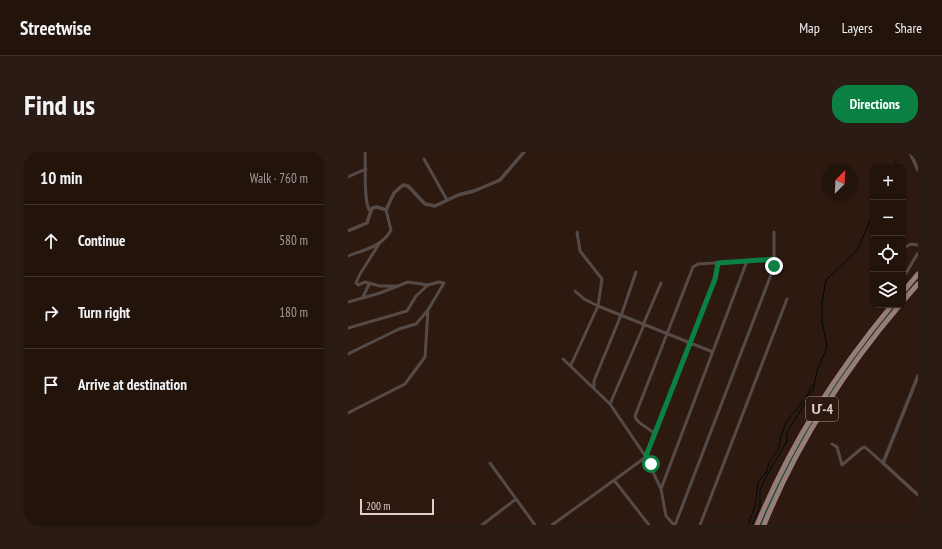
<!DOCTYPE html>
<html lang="en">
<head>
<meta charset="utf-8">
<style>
  :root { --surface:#22130b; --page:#2a1c14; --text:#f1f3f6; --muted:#a29e9d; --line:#3f322c; --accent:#0b8043 }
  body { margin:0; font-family:"PT Sans Narrow","Noto Sans Armenian",sans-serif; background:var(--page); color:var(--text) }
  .controls { position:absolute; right:12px; top:12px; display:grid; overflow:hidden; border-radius:8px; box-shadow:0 1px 3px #0004 }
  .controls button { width:36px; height:36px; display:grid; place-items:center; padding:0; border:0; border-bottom:1px solid var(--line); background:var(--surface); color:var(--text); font:20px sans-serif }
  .compass { position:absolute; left:474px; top:12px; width:36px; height:36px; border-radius:50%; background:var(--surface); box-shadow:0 1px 3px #0004; rotate:24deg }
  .scale { position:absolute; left:12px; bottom:10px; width:74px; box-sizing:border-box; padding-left:4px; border:2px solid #ded0c9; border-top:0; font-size:11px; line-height:14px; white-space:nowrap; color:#ded0c9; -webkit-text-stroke:3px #2d190f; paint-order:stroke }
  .stop { position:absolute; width:12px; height:12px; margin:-9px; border:3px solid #0b8043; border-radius:50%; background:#fff }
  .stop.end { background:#0b8043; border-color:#fff; box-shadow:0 1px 4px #0008 }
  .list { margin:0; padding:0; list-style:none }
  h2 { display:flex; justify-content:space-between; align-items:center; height:52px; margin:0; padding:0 16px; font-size:17px }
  h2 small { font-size:13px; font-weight:400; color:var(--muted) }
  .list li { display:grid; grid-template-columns:26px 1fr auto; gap:12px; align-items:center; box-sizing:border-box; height:72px; padding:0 16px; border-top:1px solid var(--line) }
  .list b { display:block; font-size:15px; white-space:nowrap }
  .list em { font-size:13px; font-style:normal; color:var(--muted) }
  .icon { flex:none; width:22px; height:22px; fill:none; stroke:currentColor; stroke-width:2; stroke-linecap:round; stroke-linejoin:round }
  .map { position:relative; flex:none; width:570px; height:373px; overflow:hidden; border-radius:16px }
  header { display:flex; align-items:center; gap:24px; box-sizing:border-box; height:56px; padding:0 20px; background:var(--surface); border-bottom:1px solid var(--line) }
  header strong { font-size:19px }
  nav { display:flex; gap:22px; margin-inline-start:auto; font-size:14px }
  .intro { display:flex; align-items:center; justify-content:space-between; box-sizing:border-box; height:96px; padding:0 24px }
  h1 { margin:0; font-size:28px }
  .button { padding:10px 18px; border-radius:16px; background:var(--accent); color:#fff; font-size:14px; font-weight:700 }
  main { display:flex; gap:24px; padding:0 24px }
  aside { flex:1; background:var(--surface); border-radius:16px; box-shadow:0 1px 3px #0004 }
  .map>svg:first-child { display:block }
  .green { fill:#114d36 }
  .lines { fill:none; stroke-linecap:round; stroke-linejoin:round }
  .stream { stroke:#01090e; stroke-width:1 }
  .minor { stroke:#564a48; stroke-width:3 }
  .tertiary { stroke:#564a48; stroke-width:3.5 }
  .trunk { stroke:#987c79; stroke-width:5 }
  .route { stroke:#0b8043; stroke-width:5 }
  .labels { text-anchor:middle; stroke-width:3; stroke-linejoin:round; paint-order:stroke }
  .shield { fill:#2d190f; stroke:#a99991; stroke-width:1 }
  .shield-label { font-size:14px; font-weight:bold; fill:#ded0c9 }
</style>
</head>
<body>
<header>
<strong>Streetwise</strong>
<nav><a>Map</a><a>Layers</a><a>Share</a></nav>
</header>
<div class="intro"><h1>Find us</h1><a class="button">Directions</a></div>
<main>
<aside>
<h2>10 min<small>Walk · 760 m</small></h2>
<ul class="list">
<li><svg class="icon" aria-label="ahead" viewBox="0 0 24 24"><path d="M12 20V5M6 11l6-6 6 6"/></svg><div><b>Continue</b></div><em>580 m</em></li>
<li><svg class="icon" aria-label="right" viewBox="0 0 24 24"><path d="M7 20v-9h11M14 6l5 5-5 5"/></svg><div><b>Turn right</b></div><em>180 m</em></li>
<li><svg class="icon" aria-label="arrive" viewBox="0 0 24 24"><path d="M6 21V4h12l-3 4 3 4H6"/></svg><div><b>Arrive at destination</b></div></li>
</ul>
</aside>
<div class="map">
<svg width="570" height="373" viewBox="0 0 570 373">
  <rect width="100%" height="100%" fill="#2d190f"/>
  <path class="green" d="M 548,153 L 550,153 L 480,245 L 448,300 L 414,373 L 412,373 C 423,346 434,318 449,293 C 477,243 512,197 548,153 Z"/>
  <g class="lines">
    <path class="stream" d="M 543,15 L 549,8
      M 400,373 L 407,354 L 410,330 L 418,321 L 421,311 L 430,298 L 434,281 L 438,270 L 458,246 L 464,233
      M 404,373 L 412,354 L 412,338 L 417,327 L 439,289 L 439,280 L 465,238 L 469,219 L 479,195 L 474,169 L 474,151 L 478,128 L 510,97 L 523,66 L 525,58"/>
    <path class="minor" d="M 17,0 C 18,12 15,51 22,59
      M 76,7 L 99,48
      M 0,25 L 18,17
      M 31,92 L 12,122 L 8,131 L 10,133 L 17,130 L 32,134 L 48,134
      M 555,96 L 563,92 L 570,93
      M 0,104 C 16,98 35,94 43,78 L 38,58
      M 555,126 L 570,101
      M 227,139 L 236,147 L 250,154 L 365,200
      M 15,145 L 21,132
      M 0,150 L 32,141 L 60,130 L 80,133 L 91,130 L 96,131 L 80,158 L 77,205 L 57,232 L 0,261
      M 273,164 L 288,120
      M 295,173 L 313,131
      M 0,176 L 59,159 L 68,144 L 80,133
      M 0,202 L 51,177 L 68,172 L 80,158
      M 215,207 L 262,252 L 298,305 L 313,337 L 318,364 L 326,373
      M 223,213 L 250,154 L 254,127 L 232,99 L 229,80
      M 246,236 L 246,229 L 273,163
      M 262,252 L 296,173
      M 307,283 L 367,127 L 370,111
      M 484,292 L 489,295 L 494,313 L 514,296 L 517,295 L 535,311
      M 142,311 L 187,373
      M 266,328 L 301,373
      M 313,337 L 399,109
      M 134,373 L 168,347
      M 204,373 L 298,305 L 307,283 C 302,275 289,273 287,264 L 345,115 L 350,112 L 427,107
      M 327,373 L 426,115 L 426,80
      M 352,373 L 439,147"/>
    <path class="tertiary" d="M 562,0 L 570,18
      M 0,79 L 19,71 L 24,56 L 29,55 L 38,58 L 46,41 L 55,33 L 60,34 L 77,52 L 87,54 L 110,43 L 126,39 L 152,28 L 176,0
      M 570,224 L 535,311 L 570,343"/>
    <path class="trunk" d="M 555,140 L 570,122
      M 555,149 L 570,132
      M 409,373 C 443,291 487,222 544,153
      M 416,373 C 449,292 495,220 552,153"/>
  </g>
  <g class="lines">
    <path class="route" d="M 303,312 L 298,304 L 367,127 L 370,111 L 427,107 L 426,114"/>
  </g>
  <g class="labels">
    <rect class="shield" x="458" y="245" width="32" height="24" rx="3"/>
    <g class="shield-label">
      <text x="474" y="262">Մ-4</text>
    </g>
  </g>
</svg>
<div class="controls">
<button>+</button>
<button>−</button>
<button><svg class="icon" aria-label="locate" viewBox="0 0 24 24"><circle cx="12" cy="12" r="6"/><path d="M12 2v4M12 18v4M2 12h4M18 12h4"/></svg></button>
<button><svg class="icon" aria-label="layers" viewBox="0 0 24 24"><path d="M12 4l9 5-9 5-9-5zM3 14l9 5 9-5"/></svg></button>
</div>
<svg class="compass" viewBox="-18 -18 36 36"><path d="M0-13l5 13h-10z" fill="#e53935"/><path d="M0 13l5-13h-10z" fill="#a29e9d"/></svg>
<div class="scale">200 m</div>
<div class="stop" style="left:303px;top:312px"></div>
<div class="stop end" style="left:426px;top:114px"></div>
</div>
</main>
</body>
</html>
